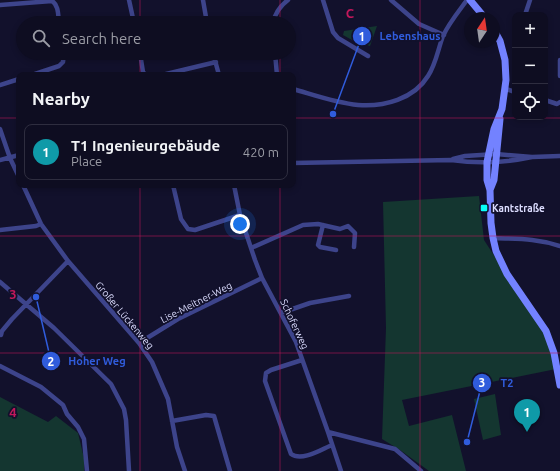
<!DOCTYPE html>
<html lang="en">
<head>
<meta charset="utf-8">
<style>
  :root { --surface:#0e0d21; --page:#17162a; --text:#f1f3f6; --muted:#9b9ca5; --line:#2e2d3f; --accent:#08fff8 }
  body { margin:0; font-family:Ubuntu,sans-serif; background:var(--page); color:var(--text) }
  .controls { position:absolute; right:12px; top:12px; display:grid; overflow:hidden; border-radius:8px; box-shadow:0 2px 6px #0003 }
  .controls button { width:36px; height:36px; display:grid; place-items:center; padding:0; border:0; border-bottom:1px solid var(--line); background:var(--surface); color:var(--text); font:20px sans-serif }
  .compass { position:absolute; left:464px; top:12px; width:36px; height:36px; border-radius:50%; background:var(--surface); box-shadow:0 2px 6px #0003; rotate:13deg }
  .you { position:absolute; left:240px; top:224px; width:14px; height:14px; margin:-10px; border:3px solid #fff; border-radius:50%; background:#1a73e8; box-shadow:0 0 0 6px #1a73e833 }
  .badge { display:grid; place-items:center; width:26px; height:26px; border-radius:50%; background:var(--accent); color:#fff; font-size:13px; font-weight:700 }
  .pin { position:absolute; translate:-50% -33px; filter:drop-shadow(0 1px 2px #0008) }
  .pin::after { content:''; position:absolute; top:21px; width:14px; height:12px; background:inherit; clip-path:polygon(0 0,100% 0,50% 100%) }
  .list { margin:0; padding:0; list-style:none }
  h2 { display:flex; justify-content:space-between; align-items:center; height:52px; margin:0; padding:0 16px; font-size:17px }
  h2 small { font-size:13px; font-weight:400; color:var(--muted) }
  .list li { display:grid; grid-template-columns:26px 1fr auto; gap:12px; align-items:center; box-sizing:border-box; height:56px; margin:0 8px 8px; padding:0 8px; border:1px solid var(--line); border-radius:8px }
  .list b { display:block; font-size:15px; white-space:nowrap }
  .list p { margin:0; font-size:13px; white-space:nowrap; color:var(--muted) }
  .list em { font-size:13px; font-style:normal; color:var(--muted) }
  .icon { flex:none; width:22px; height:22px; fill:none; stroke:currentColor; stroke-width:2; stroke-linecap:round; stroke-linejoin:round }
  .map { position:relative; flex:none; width:560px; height:471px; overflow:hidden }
  .search { position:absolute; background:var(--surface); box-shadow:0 2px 6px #0003; left:16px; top:16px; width:280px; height:44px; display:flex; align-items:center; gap:10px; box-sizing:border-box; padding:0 14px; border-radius:22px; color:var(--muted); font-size:15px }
  .panel { position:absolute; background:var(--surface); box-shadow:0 2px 6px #0003; left:16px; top:72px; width:280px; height:116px; border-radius:8px }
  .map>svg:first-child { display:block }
  .green { fill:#143630 }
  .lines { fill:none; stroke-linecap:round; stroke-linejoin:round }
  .street { stroke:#3d448b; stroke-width:4.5 }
  .secondary { stroke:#7382ff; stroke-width:7 }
  .grid { fill:none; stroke:#c2185b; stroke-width:1; stroke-opacity:0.55 }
  .poi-dot { fill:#08fff8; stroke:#12112c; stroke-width:1.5 }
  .labels { text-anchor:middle; stroke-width:3.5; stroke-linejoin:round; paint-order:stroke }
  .poi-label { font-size:10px; font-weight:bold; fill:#dcddff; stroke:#12112c; text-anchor:start }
  .street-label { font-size:10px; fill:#dcddff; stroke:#12112c }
  .grid-label { font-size:13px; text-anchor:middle; font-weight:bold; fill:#c2185b; stroke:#12112c; stroke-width:3.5; stroke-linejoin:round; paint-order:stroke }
  .leader { fill:none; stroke:#305cdc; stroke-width:1.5 }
  .callout-dot { fill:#305cdc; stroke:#12112c; stroke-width:1.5 }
  .mark-label { font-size:12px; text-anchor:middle; font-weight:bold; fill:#fff }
  .callout-label { font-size:11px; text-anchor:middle; font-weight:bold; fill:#305cdc; stroke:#12112c; stroke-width:3.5; stroke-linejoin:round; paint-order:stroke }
</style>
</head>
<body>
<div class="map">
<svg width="560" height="471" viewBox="0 0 560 471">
  <rect width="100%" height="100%" fill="#12112c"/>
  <path class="green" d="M 377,26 L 370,46 L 352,40 L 343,35 L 344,31 Z
    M 479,196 L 484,240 L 544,332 L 556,369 L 402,400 L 409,426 L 452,415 L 466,471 L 429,471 L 400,450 L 382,439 L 386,328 L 383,202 Z
    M 495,394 L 501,435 L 483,440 L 474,399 Z
    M 0,397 L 48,422 L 56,416 L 78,433 L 84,458 L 84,471 L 0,471 Z"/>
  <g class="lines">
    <path class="street" d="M 129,0 L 134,23
      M 203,0 L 207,23
      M 323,0 L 333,32 L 338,38 L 368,56
      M 391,0 L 419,24 L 444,35
      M 0,5 L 52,1 C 59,5 58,16 59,23
      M 525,15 L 530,0
      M 273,23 C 275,13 280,6 288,0
      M 140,53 L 143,72 L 146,75
      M 213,53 L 219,75
      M 275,53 L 277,75
      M 560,60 L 560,76
      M 32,75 L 59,66 L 63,62 L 64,53
      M 162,75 L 216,62
      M 0,85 L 19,79
      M 293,89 C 314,95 336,103 358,105 C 384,107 414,99 428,76 C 436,64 438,49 443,36 C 449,23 459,11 467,0
      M 506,89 L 515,92
      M 545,100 L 557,104 L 560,102
      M 0,129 L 10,158 L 19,177
      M 453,159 L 465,156 L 496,154 L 532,157 L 560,156
      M 0,160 L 19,155
      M 293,163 L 451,160 C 480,164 504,163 532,157
      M 23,185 L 41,224 L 68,261 L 139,343 L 152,362 L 168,399 L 177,447 L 185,471
      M 173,185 L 181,219 L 188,229 L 195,230 L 240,215
      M 234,185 L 240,215 L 255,260 L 262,278 L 296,342 L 328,432 L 341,471
      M 323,225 L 318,245 L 320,247 L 336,250
      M 0,230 L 36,226 L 41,224
      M 493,238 C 517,239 536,238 560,246
      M 251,248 L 303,225 L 318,224 L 340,229 L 348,226 L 355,233 L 354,247
      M 0,282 L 54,328 L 111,384 L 124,409 L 126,420 L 129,471
      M 281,313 L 310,303 L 349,296
      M 1,335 L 2,331 L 12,319 L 68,261
      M 139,343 L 178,319 L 262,278
      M 302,360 L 271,370 L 266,373 L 265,381 L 291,454 C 302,462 322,449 332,445
      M 0,366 L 41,387 L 63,405 L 67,414 L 78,427 L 84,439 L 87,471
      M 172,421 L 206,415 L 214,416 L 230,471
      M 328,432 L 395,449 L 421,471"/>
    <path class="secondary" d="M 470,0 L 485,18
      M 494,30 L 500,41 L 505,60 L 506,80 L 502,109 L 494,129 L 487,162 L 487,180 L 490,190 L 491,223 L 493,238 L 496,251 L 507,274 L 546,331 L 554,353 L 560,385
      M 490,190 L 494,180 L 500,119"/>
  </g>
  <path class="grid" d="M 140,0 L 140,23M 280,0 L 280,23M 420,0 L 420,471M 140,53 L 140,75M 280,53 L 280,75M 0,118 L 19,118M 293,118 L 560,118M 140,185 L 140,471M 280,185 L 280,471M 0,236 L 560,236M 0,353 L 560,353"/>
  <rect class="poi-dot" x="480" y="204" width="8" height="8" rx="2"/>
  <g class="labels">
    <g class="poi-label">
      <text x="492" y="212">Kantstraße</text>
    </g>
    <g class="street-label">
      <text transform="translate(196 302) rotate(-27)" y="4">Lise-Meitner-Weg</text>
      <text transform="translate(125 315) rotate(50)" y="4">Großer Lückenweg</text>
      <text transform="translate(295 324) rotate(65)" y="4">Schoferweg</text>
    </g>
  </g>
  <g class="grid-label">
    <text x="350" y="18">C</text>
    <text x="13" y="299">3</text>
    <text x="13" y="417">4</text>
  </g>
  <path class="leader" d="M333 114L362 36M36 297L51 361M467 442L482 383"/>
  <g class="callout-dot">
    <circle cx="333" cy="114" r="4"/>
    <circle cx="36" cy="297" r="4"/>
    <circle cx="467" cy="442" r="4"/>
    <circle cx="362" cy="36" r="10"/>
    <circle cx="51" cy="361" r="10"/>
    <circle cx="482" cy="383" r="10"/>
  </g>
  <g class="mark-label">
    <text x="362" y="41">1</text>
    <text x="51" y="366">2</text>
    <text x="482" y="387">3</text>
  </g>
  <g class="callout-label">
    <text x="410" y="40">Lebenshaus</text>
    <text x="97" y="365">Hoher Weg</text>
    <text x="507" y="387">T2</text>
  </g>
</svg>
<div class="controls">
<button>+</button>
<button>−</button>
<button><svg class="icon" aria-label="locate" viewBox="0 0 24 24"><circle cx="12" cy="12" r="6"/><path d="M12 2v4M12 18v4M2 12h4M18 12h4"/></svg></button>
</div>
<svg class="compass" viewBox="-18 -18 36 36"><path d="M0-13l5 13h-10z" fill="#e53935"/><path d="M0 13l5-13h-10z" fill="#9b9ca5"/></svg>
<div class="you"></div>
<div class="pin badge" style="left:527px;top:432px;background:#0f9aa8">1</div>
<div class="search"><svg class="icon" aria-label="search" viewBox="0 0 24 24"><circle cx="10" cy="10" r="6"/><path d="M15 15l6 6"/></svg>Search here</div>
<section class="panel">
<h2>Nearby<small></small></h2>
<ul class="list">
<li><span class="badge" style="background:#0f9aa8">1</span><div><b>T1 Ingenieurgebäude</b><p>Place</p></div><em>420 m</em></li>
</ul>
</section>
</div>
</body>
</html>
